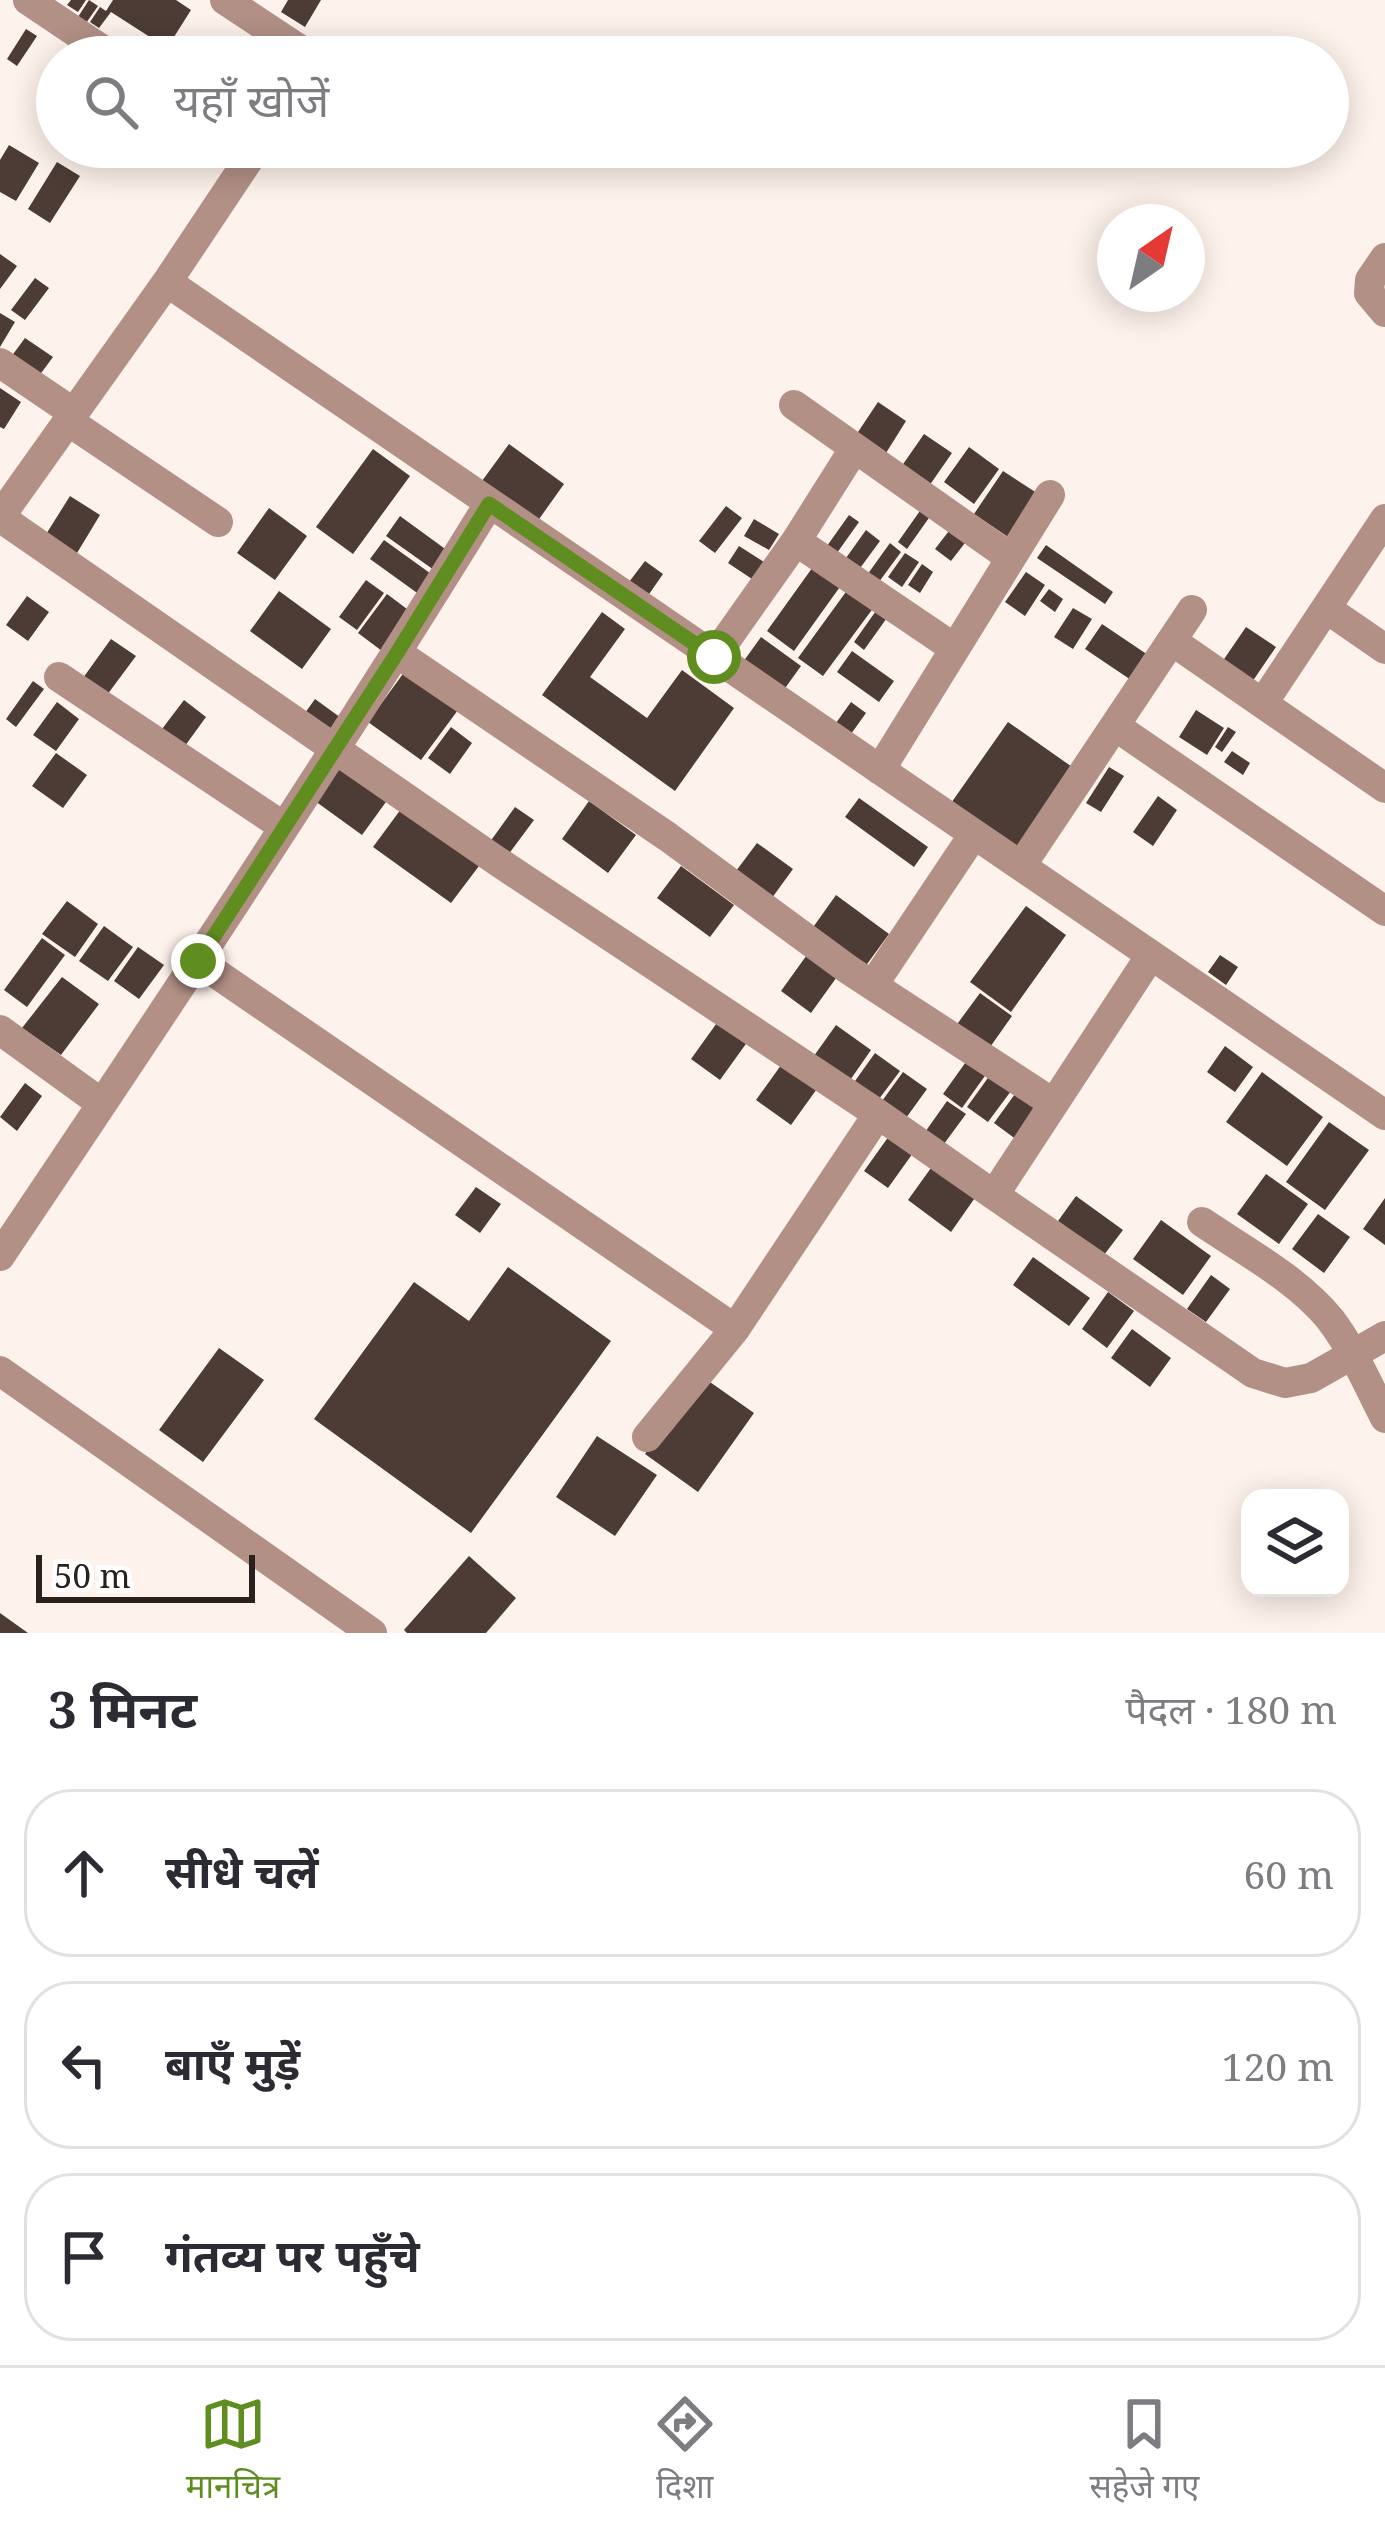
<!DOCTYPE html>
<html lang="hi">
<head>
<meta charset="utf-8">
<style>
  :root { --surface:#fff; --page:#f2f2f3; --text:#2b2b33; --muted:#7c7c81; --line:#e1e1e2; --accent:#608d1f }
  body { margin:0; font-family:"Noto Serif","Noto Sans Devanagari",serif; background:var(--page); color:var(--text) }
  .controls { position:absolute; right:36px; bottom:36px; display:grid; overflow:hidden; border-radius:24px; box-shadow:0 6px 30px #0003 }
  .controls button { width:108px; height:108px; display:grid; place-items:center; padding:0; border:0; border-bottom:3px solid var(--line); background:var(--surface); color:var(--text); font:60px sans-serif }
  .compass { position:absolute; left:1097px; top:204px; width:108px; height:108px; border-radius:50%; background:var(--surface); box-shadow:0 6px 30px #0003; rotate:34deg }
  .scale { position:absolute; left:36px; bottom:30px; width:219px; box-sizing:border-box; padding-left:12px; border:6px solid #28211d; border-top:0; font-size:33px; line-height:42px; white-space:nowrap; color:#28211d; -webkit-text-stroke:9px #fff; paint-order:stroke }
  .stop { position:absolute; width:36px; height:36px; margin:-27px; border:9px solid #608d1f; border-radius:50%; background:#fff }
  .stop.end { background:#608d1f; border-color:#fff; box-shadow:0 3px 12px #0008 }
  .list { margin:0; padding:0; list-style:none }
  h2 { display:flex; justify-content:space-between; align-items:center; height:156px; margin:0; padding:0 48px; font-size:51px }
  h2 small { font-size:39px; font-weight:400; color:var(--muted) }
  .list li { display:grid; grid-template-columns:78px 1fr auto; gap:36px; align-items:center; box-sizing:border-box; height:168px; margin:0 24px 24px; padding:0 24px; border:3px solid var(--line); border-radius:48px }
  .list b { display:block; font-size:45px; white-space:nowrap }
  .list em { font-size:39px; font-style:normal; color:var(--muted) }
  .icon { flex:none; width:66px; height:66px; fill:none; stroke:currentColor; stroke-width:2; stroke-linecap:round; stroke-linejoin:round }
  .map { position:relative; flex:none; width:1385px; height:1633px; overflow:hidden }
  .search { position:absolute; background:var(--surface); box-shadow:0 6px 30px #0003; left:36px; right:36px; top:36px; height:132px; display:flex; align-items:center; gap:30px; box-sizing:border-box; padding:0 42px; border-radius:66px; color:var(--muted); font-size:45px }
  .sheet { height:732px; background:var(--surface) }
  nav { display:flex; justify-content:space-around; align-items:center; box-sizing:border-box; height:168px; border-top:3px solid var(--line); background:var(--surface); font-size:33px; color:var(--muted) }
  nav a { display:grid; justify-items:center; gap:6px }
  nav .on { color:var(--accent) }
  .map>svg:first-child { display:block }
  .building { fill:#4c3c35 }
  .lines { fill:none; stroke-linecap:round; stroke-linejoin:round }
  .minor { stroke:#b29086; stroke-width:30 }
  .route { stroke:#608d1f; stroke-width:15 }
</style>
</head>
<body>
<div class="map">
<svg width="1385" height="1633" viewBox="0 0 1385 1633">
  <rect width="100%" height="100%" fill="#fef2ec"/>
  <path class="building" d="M 71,0 L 86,0 L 78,12 L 67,5 Z
    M 89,0 L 98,6 L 84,26 L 76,20 Z
    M 113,0 L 176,0 L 191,10 L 167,48 L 111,12 L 99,28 L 90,22 L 100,7 L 106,11 Z
    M 288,0 L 321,0 L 305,27 L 281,12 Z
    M 26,29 L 37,36 L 17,66 L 7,59 Z
    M 9,145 L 39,163 L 16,201 L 0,192 L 0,160 Z
    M 57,162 L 80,176 L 50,223 L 28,209 Z
    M 0,254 L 17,266 L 0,289 Z
    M 35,278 L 49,288 L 25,320 L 11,310 Z
    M 0,313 L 15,322 L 0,347 Z
    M 25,338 L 53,357 L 36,380 L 8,361 Z
    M 0,388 L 21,402 L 4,429 L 0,427 Z
    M 878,402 L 906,421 L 881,461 L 852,441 Z
    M 924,434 L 952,453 L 927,489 L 899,470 Z
    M 509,444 L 564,484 L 537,522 L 482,481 Z
    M 969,447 L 999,469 L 974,504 L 944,482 Z
    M 373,449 L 410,476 L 353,554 L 316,527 Z
    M 1003,471 L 1043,497 L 1014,541 L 974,514 Z
    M 70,496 L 100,515 L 74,558 L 43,539 Z
    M 726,506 L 742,518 L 715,553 L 699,541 Z
    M 269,508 L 307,536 L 275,580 L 237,553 Z
    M 922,508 L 931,515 L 907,549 L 898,542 Z
    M 849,515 L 859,522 L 832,560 L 822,553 Z
    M 400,516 L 448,551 L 434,570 L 386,536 Z
    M 754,519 L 779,534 L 769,550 L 744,536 Z
    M 952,527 L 968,539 L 951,561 L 935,549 Z
    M 866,530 L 880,541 L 855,575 L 841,565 Z
    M 384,540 L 434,576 L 420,595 L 370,559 Z
    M 890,543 L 901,552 L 873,590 L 862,582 Z
    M 1046,545 L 1113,592 L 1105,604 L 1037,558 Z
    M 739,546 L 764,562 L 752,579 L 728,563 Z
    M 905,553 L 919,562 L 902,587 L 888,577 Z
    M 645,561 L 663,574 L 645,600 L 626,586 Z
    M 815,564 L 842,584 L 794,651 L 767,631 Z
    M 922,564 L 933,572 L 920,593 L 908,585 Z
    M 1026,572 L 1045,585 L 1025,616 L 1005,602 Z
    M 366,580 L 384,593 L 357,630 L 339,617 Z
    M 848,589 L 874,607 L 823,676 L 798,658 Z
    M 1049,589 L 1063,599 L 1055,612 L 1040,601 Z
    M 279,591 L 331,629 L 302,669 L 250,631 Z
    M 387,594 L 411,612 L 382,651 L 358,633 Z
    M 27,596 L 49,612 L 28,641 L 6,625 Z
    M 878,608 L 889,615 L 864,650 L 854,642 Z
    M 1073,608 L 1092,619 L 1073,649 L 1054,637 Z
    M 602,612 L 625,629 L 590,677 L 647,718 L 682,670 L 734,708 L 675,791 L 542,695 Z
    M 1102,624 L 1151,657 L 1134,682 L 1085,649 Z
    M 1246,627 L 1276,647 L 1250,685 L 1220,665 Z
    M 761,637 L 801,666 L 783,691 L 743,662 Z
    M 111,639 L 136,656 L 107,695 L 83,678 Z
    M 852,651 L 894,681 L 879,702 L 837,672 Z
    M 405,671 L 458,710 L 421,760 L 368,722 Z
    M 33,681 L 44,689 L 16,727 L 6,719 Z
    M 315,699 L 348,723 L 333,743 L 300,720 Z
    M 184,700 L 206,717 L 182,750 L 159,733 Z
    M 57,702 L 79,719 L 56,751 L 33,735 Z
    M 851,702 L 866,713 L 851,734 L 836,723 Z
    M 1196,710 L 1224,728 L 1207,755 L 1179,737 Z
    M 1008,722 L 1075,769 L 1016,854 L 949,806 Z
    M 451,727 L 472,743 L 450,774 L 428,758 Z
    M 1228,727 L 1236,732 L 1222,752 L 1215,747 Z
    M 1232,751 L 1250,763 L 1243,775 L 1224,762 Z
    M 56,753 L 87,775 L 63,808 L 32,786 Z
    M 343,761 L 391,795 L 362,835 L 315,801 Z
    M 1109,767 L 1124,776 L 1101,812 L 1086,803 Z
    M 1158,796 L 1177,810 L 1153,846 L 1133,832 Z
    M 859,798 L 928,847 L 914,867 L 845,817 Z
    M 589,801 L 636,835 L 608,873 L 562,839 Z
    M 404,805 L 482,862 L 451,903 L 373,847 Z
    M 515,807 L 534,820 L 505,859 L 487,846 Z
    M 757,843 L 793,869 L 769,902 L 733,875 Z
    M 681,866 L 734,905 L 710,937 L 657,898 Z
    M 836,895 L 889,934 L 862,971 L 809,933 Z
    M 67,901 L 98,924 L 75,957 L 42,934 Z
    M 1026,906 L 1066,935 L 1011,1012 L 970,982 Z
    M 104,926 L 133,947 L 108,981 L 79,961 Z
    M 42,938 L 65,955 L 27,1007 L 4,990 Z
    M 138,947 L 164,965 L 139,999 L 114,981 Z
    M 809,952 L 839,974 L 811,1013 L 781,991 Z
    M 1220,955 L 1238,967 L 1226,985 L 1208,972 Z
    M 62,977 L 99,1004 L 61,1055 L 22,1028 Z
    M 980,993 L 1012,1016 L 988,1050 L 955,1027 Z
    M 719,1020 L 748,1041 L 720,1080 L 691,1059 Z
    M 836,1025 L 871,1050 L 846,1086 L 811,1060 Z
    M 1225,1046 L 1253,1067 L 1235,1092 L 1207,1072 Z
    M 875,1053 L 900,1071 L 879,1099 L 855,1081 Z
    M 968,1059 L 987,1073 L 962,1108 L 943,1094 Z
    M 784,1061 L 819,1086 L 791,1125 L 756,1100 Z
    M 903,1072 L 927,1089 L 906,1118 L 882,1101 Z
    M 1262,1072 L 1323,1117 L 1287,1166 L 1226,1122 Z
    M 990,1075 L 1011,1091 L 988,1122 L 967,1107 Z
    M 25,1083 L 42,1096 L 17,1131 L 0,1117 Z
    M 1015,1094 L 1039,1111 L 1017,1140 L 994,1123 Z
    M 947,1101 L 966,1114 L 941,1148 L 923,1135 Z
    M 1329,1122 L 1369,1150 L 1325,1210 L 1286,1182 Z
    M 889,1136 L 913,1153 L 888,1188 L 864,1171 Z
    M 936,1161 L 979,1192 L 951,1232 L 908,1200 Z
    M 1266,1174 L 1308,1204 L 1279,1244 L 1237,1214 Z
    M 476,1187 L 501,1204 L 480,1233 L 455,1215 Z
    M 1076,1196 L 1123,1230 L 1104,1255 L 1058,1221 Z
    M 1385,1198 L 1385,1245 L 1363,1229 Z
    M 1318,1214 L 1350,1237 L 1324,1273 L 1292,1249 Z
    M 1161,1220 L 1211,1256 L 1183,1295 L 1133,1259 Z
    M 1033,1257 L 1090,1298 L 1069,1326 L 1013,1285 Z
    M 508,1267 L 611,1341 L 471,1533 L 314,1419 L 414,1282 L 469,1321 Z
    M 1211,1275 L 1230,1289 L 1206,1322 L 1187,1309 Z
    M 1108,1292 L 1134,1311 L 1107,1348 L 1082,1329 Z
    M 1132,1329 L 1171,1358 L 1150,1387 L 1111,1358 Z
    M 219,1348 L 264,1380 L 203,1462 L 159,1430 Z
    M 700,1375 L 754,1413 L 698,1492 L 645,1454 Z
    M 597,1436 L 657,1475 L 615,1536 L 556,1497 Z
    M 469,1556 L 516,1598 L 486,1633 L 407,1633 L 404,1630 Z
    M 0,1613 L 28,1633 L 0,1633 Z"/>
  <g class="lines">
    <path class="minor" d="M 28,0 L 113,57
      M 225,0 L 299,49 L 305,57
      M 257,147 L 167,282 L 9,504 C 4,513 5,518 11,525 L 497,861 L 878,1114 L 994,1195 L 1151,955
      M 1385,258 L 1370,280 L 1369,293 L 1385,312
      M 167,282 L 1385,1115
      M 0,363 L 74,413
      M 794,405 L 1011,558
      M 68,421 L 218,522
      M 796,541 L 954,648
      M 1327,609 L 1385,649
      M 1172,641 L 1385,788
      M 397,653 L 668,837 L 849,970 L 1053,1103
      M 714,657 L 796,541 L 854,449
      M 59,677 L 284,827
      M 1263,703 L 1385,519
      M 1115,726 L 1385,911
      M 880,770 L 1050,495
      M 1021,866 L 1192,610
      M 198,961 L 735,1329
      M 873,985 L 974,834
      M 0,1030 L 101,1103
      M 994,1195 L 1253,1373 L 1285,1383 L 1311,1378 L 1385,1336
      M 1202,1222 C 1245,1251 1297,1279 1330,1319 C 1353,1349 1368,1385 1385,1418
      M 0,1256 C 167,1008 332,759 489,504
      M 0,1371 L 372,1633
      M 647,1437 L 735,1329 L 878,1114"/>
  </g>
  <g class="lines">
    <path class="route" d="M 198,961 L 397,653 L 489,504 L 714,657"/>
  </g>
</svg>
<div class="controls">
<button><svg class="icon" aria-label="layers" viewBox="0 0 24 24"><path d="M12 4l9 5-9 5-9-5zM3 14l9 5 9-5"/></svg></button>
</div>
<svg class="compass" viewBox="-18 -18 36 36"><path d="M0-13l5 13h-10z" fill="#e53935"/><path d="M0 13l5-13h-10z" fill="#7c7c81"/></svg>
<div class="scale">50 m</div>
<div class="stop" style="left:714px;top:657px"></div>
<div class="stop end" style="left:198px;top:961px"></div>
<div class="search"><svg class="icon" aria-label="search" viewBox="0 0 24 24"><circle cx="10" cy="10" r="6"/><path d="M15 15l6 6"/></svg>यहाँ खोजें</div>
</div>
<section class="sheet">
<h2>3 मिनट<small>पैदल · 180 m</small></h2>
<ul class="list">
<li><svg class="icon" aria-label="ahead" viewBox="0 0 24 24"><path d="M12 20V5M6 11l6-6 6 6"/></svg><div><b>सीधे चलें</b></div><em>60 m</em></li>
<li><svg class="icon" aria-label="left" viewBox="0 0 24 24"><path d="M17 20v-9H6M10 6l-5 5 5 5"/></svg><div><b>बाएँ मुड़ें</b></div><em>120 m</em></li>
<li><svg class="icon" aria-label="arrive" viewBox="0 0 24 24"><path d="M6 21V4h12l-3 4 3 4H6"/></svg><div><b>गंतव्य पर पहुँचे</b></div></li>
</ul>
</section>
<nav>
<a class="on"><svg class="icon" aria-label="map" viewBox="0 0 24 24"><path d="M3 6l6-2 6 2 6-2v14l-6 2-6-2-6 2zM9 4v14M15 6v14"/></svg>मानचित्र</a>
<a><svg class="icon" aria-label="directions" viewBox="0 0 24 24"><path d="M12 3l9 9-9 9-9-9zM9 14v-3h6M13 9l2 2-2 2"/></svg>दिशा</a>
<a><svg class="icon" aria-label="saved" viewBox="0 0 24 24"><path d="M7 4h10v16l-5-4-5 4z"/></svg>सहेजे गए</a>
</nav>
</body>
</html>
